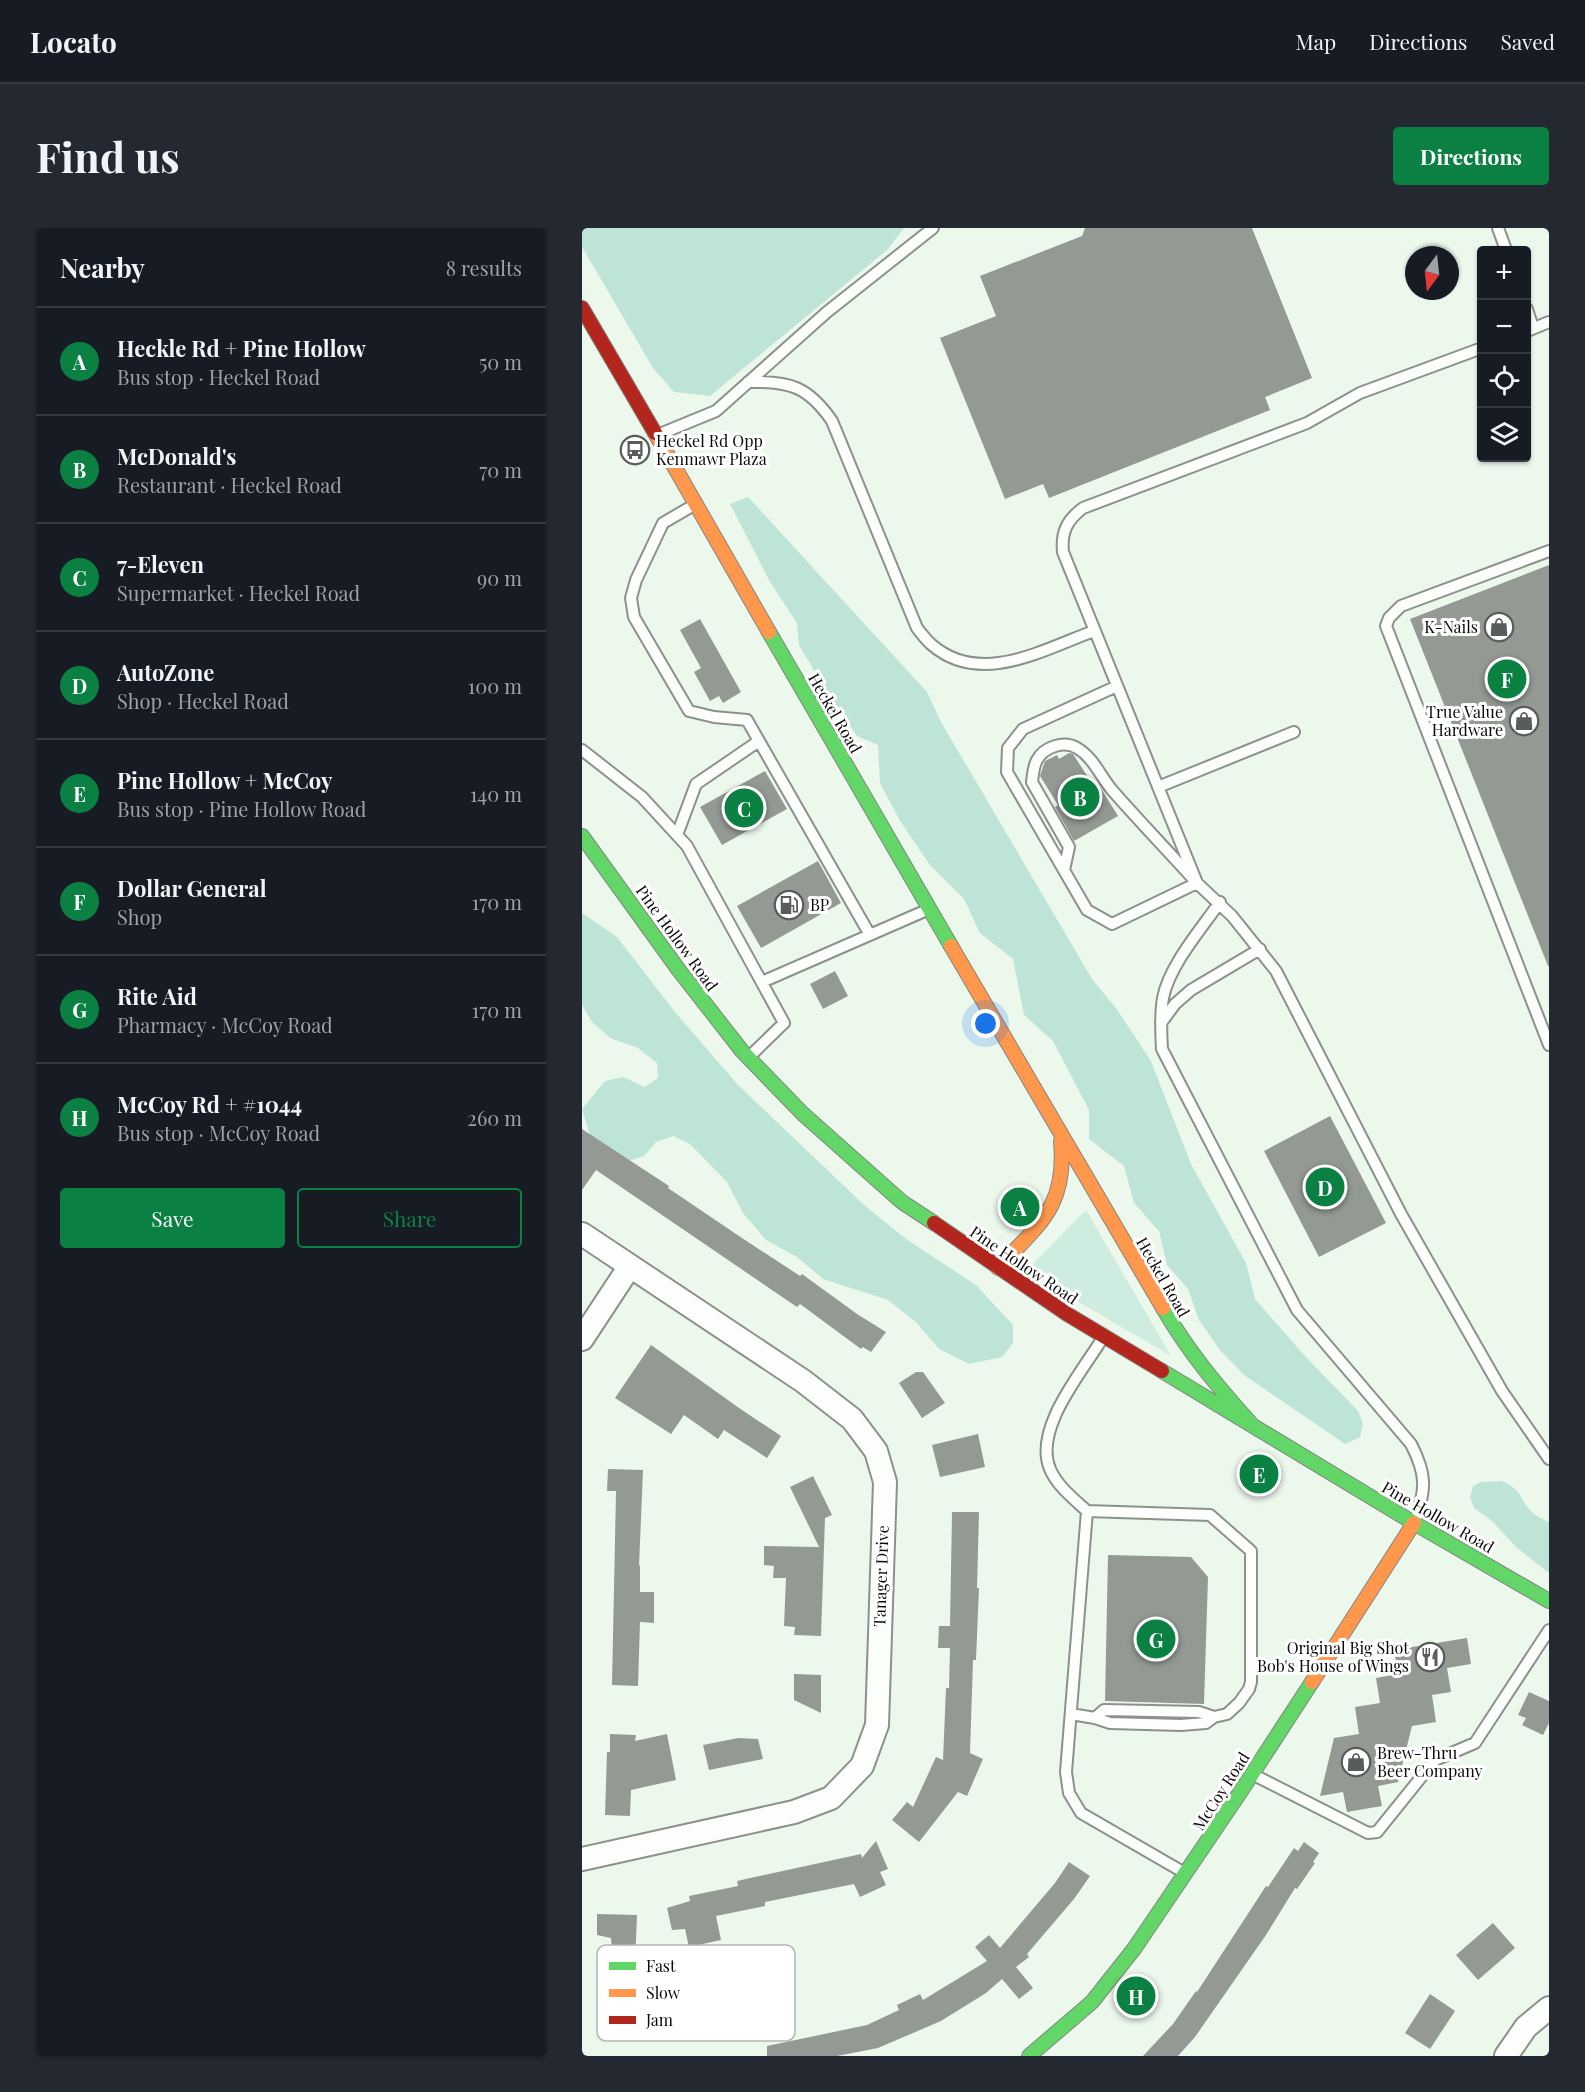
<!DOCTYPE html>
<html lang="en">
<head>
<meta charset="utf-8">
<style>
  :root { --surface:#171b24; --page:#242831; --text:#f1f3f6; --muted:#9ea1a6; --line:#363941; --accent:#0b8043 }
  body { margin:0; font-family:"Playfair Display",serif; background:var(--page); color:var(--text) }
  .controls { position:absolute; right:18px; top:18px; display:grid; overflow:hidden; border-radius:6px; box-shadow:0 2px 4px #0004 }
  .controls button { width:54px; height:54px; display:grid; place-items:center; padding:0; border:0; border-bottom:2px solid var(--line); background:var(--surface); color:var(--text); font:30px sans-serif }
  .compass { position:absolute; left:823px; top:18px; width:54px; height:54px; border-radius:50%; background:var(--surface); box-shadow:0 2px 4px #0004; rotate:195deg }
  .you { position:absolute; left:404px; top:796px; width:21px; height:21px; margin:-15px; border:4px solid #fff; border-radius:50%; background:#1a73e8; box-shadow:0 0 0 9px #1a73e833 }
  .badge { display:grid; place-items:center; width:39px; height:39px; border-radius:50%; background:var(--accent); color:#fff; font-size:20px; font-weight:700 }
  .pin { position:absolute; translate:-50% -50%; border:3px solid #fff; box-shadow:0 2px 6px #0006 }
  .list { margin:0; padding:0; list-style:none }
  h2 { display:flex; justify-content:space-between; align-items:center; height:78px; margin:0; padding:0 24px; font-size:26px }
  h2 small { font-size:20px; font-weight:400; color:var(--muted) }
  .list li { display:grid; grid-template-columns:39px 1fr auto; gap:18px; align-items:center; box-sizing:border-box; height:108px; padding:0 24px; border-top:2px solid var(--line) }
  .list b { display:block; font-size:22px; white-space:nowrap }
  .list p { margin:0; font-size:20px; white-space:nowrap; color:var(--muted) }
  .list em { font-size:20px; font-style:normal; color:var(--muted) }
  .actions { display:flex; gap:12px; padding:18px 24px }
  .actions a { flex:1; padding:14px 0; border:2px solid var(--accent); border-radius:6px; text-align:center; font-size:21px; color:var(--accent) }
  .actions .main { background:var(--accent); color:#fff }
  .icon { flex:none; width:33px; height:33px; fill:none; stroke:currentColor; stroke-width:2; stroke-linecap:round; stroke-linejoin:round }
  .map { position:relative; flex:none; width:967px; height:1828px; overflow:hidden; border-radius:6px }
  header { display:flex; align-items:center; gap:36px; box-sizing:border-box; height:84px; padding:0 30px; background:var(--surface); border-bottom:2px solid var(--line) }
  header strong { font-size:28px }
  nav { display:flex; gap:33px; margin-inline-start:auto; font-size:21px }
  .intro { display:flex; align-items:center; justify-content:space-between; box-sizing:border-box; height:144px; padding:0 36px }
  h1 { margin:0; font-size:42px }
  .button { padding:15px 27px; border-radius:6px; background:var(--accent); color:#fff; font-size:21px; font-weight:700 }
  main { display:flex; gap:36px; padding:0 36px }
  aside { flex:1; background:var(--surface); border-radius:6px; box-shadow:0 2px 4px #0004 }
  .map>svg:first-child { display:block }
  .green { fill:#ceece0 }
  .forest { fill:#bde4d7 }
  .building { fill:#949a93 }
  .lines { fill:none; stroke-linecap:round; stroke-linejoin:round }
  .lane-casing { stroke:#8c918c; stroke-width:14 }
  .street-casing { stroke:#8c918c; stroke-width:26 }
  .fast-casing { stroke:#828782; stroke-width:16 }
  .slow-casing { stroke:#828782; stroke-width:16 }
  .jam-casing { stroke:#828782; stroke-width:16 }
  .lane { stroke:#fcfefc; stroke-width:10 }
  .street { stroke:#fcfefc; stroke-width:22 }
  .fast { stroke:#63d668; stroke-width:14 }
  .slow { stroke:#ff974d; stroke-width:14 }
  .jam { stroke:#b3261e; stroke-width:14 }
  .labels { text-anchor:middle; stroke-width:6; stroke-linejoin:round; paint-order:stroke }
  .poi-label { font-size:16px; fill:#090909; stroke:#fff; text-anchor:start }
  .street-label { font-size:16px; fill:#090909; stroke:#fff }
  .key { fill:#fff; stroke:#b5b5b5; stroke-width:1.5 }
  .key-label { font-size:16px; fill:#090909 }
</style>
</head>
<body>
<header>
<strong>Locato</strong>
<nav><a>Map</a><a>Directions</a><a>Saved</a></nav>
</header>
<div class="intro"><h1>Find us</h1><a class="button">Directions</a></div>
<main>
<aside>
<h2>Nearby<small>8 results</small></h2>
<ul class="list">
<li><span class="badge">A</span><div><b>Heckle Rd + Pine Hollow</b><p>Bus stop · Heckel Road</p></div><em>50 m</em></li>
<li><span class="badge">B</span><div><b>McDonald's</b><p>Restaurant · Heckel Road</p></div><em>70 m</em></li>
<li><span class="badge">C</span><div><b>7-Eleven</b><p>Supermarket · Heckel Road</p></div><em>90 m</em></li>
<li><span class="badge">D</span><div><b>AutoZone</b><p>Shop · Heckel Road</p></div><em>100 m</em></li>
<li><span class="badge">E</span><div><b>Pine Hollow + McCoy</b><p>Bus stop · Pine Hollow Road</p></div><em>140 m</em></li>
<li><span class="badge">F</span><div><b>Dollar General</b><p>Shop</p></div><em>170 m</em></li>
<li><span class="badge">G</span><div><b>Rite Aid</b><p>Pharmacy · McCoy Road</p></div><em>170 m</em></li>
<li><span class="badge">H</span><div><b>McCoy Rd + #1044</b><p>Bus stop · McCoy Road</p></div><em>260 m</em></li>
</ul>
<div class="actions"><a class="main">Save</a><a>Share</a></div>
</aside>
<div class="map">
<svg width="967" height="1828" viewBox="0 0 967 1828">
  <rect width="100%" height="100%" fill="#edf8ed"/>
  <path class="green" d="M 504,982 L 589,1128 L 444,1043 Z"/>
  <path class="forest" d="M 0,0 L 322,0 L 305,22 L 128,168 L 92,164 L 71,140 L 0,19 Z
    M 166,269 L 345,464 L 359,494 L 510,751 L 534,780 L 569,833 L 609,936 L 664,1035 L 673,1071 L 722,1127 L 776,1183 L 781,1196 L 778,1209 L 763,1216 L 662,1147 L 638,1122 L 617,1092 L 606,1061 L 585,1037 L 577,1003 L 552,975 L 542,938 L 507,911 L 507,882 L 471,813 L 442,787 L 431,731 L 398,705 L 382,671 L 348,637 L 318,593 L 298,555 L 296,517 L 275,508 L 248,469 L 217,417 L 215,395 L 188,354 L 148,276 Z
    M 0,685 L 35,709 L 93,784 L 156,857 L 282,977 L 324,1011 L 394,1057 L 431,1097 L 431,1115 L 420,1129 L 387,1136 L 357,1121 L 334,1094 L 306,1072 L 241,1051 L 215,1029 L 184,1012 L 161,985 L 145,954 L 108,916 L 91,908 L 74,914 L 62,928 L 44,934 L 11,917 L 0,881 L 23,853 L 41,849 L 63,859 L 76,850 L 75,835 L 56,820 L 28,810 L 10,794 L 0,777 Z
    M 919,1253 C 941,1261 937,1271 950,1284 C 954,1288 962,1292 967,1294 L 967,1345 L 934,1319 L 910,1293 L 892,1280 L 888,1269 L 891,1258 L 899,1254 Z"/>
  <path class="building" d="M 503,0 L 670,0 L 730,150 L 683,169 L 688,182 L 467,270 L 461,256 L 423,271 L 358,110 L 414,88 L 398,48 L 500,8 Z
    M 967,337 L 967,738 L 966,738 L 828,391 Z
    M 118,391 L 159,464 L 141,475 L 137,468 L 128,473 L 112,444 L 119,440 L 98,402 Z
    M 487,525 L 491,526 L 511,557 L 515,554 L 536,588 L 492,613 L 473,579 L 476,577 L 458,548 L 463,533 L 475,527 L 477,531 Z
    M 183,543 L 205,581 L 140,617 L 118,579 Z
    M 236,633 L 259,675 L 179,720 L 155,678 Z
    M 253,743 L 266,768 L 241,781 L 228,756 Z
    M 748,888 L 804,995 L 737,1029 L 682,923 Z
    M 0,901 L 87,958 L 86,960 L 160,1010 L 218,1048 L 220,1046 L 275,1086 L 304,1104 L 289,1124 L 281,1119 L 279,1121 L 218,1076 L 215,1079 L 14,942 L 0,962 Z
    M 69,1117 L 157,1180 L 199,1208 L 185,1230 L 142,1202 L 136,1211 L 102,1187 L 89,1206 L 33,1170 Z
    M 334,1144 L 341,1144 L 363,1175 L 340,1190 L 317,1155 Z
    M 396,1206 L 403,1239 L 358,1249 L 350,1217 Z
    M 26,1241 L 61,1242 L 57,1339 L 58,1336 L 58,1364 L 72,1364 L 72,1395 L 58,1394 L 56,1458 L 30,1457 L 34,1263 L 25,1263 Z
    M 231,1248 L 250,1287 L 243,1290 L 239,1408 L 212,1407 L 213,1399 L 202,1398 L 204,1350 L 191,1350 L 192,1338 L 182,1337 L 182,1318 L 237,1319 L 208,1259 Z
    M 370,1284 L 397,1284 L 395,1360 L 397,1360 L 394,1432 L 391,1432 L 388,1525 L 401,1531 L 385,1568 L 376,1564 L 337,1614 L 310,1592 L 325,1574 L 331,1579 L 354,1529 L 361,1532 L 364,1460 L 367,1460 L 368,1420 L 356,1420 L 357,1398 L 368,1398 Z
    M 526,1327 L 609,1329 L 626,1349 L 622,1476 L 523,1473 Z
    M 885,1410 L 889,1436 L 865,1440 L 869,1464 L 850,1467 L 854,1494 L 830,1498 L 816,1554 L 796,1558 L 800,1578 L 765,1584 L 761,1564 L 738,1568 L 752,1510 L 777,1506 L 773,1479 L 798,1475 L 794,1450 L 816,1446 L 812,1422 Z
    M 212,1446 L 239,1447 L 239,1485 L 212,1472 Z
    M 947,1464 L 967,1473 L 967,1495 L 961,1507 L 940,1497 L 944,1490 L 936,1487 Z
    M 28,1506 L 54,1507 L 53,1513 L 85,1506 L 94,1552 L 49,1562 L 48,1588 L 23,1587 L 25,1524 L 28,1524 Z
    M 156,1510 L 176,1511 L 181,1531 L 127,1542 L 121,1517 Z
    M 294,1613 L 306,1641 L 298,1644 L 304,1657 L 278,1669 L 272,1656 L 183,1674 L 183,1678 L 134,1688 L 139,1712 L 107,1719 L 103,1701 L 90,1702 L 85,1680 L 108,1673 L 107,1668 L 156,1658 L 155,1653 L 279,1626 L 280,1630 Z
    M 722,1614 L 737,1625 L 731,1634 L 733,1635 L 715,1661 L 713,1660 L 684,1707 L 613,1809 L 596,1828 L 561,1828 L 591,1796 L 614,1763 L 615,1764 L 684,1658 L 686,1659 L 712,1620 L 716,1623 Z
    M 487,1634 L 508,1648 L 492,1671 L 445,1726 L 447,1729 L 434,1739 L 451,1760 L 437,1771 L 420,1751 L 404,1765 L 359,1793 L 296,1820 L 255,1828 L 185,1828 L 185,1818 L 285,1797 L 317,1782 L 315,1777 L 338,1766 L 341,1772 L 405,1733 L 393,1719 L 407,1707 L 418,1720 L 473,1655 Z
    M 15,1686 L 55,1687 L 53,1737 L 31,1736 L 29,1710 L 15,1707 Z
    M 911,1695 L 933,1720 L 896,1752 L 874,1727 Z
    M 848,1766 L 873,1783 L 848,1821 L 823,1805 Z"/>
  <g class="lines">
    <g class="lane-casing">
      <path id="lane" d="M 916,0 L 924,22
        M 945,81 L 951,100
        M 945,103 L 967,94
        M 900,120 L 778,165 L 725,195 L 501,280 C 485,292 479,304 481,324 L 615,655 L 650,688 L 694,743 L 819,986 L 920,1163 L 967,1231
        M 166,154 C 207,153 226,158 250,193 L 335,400 C 339,405 344,412 350,417 C 399,459 462,421 512,403
        M 78,206 L 134,183 L 245,84 L 351,0
        M 112,277 L 81,295 L 54,352 L 49,370 L 52,389 L 107,483 L 132,489 L 165,492 L 288,707
        M 967,323 L 819,378 L 807,390 L 804,398 L 967,817
        M 0,522 L 60,569 L 105,618 L 202,795 L 168,828
        M 576,559 L 712,504
        M 95,607 L 114,556 L 177,513
        M 482,642 L 487,619 L 450,554 C 451,547 451,539 455,532 C 462,519 482,512 495,520 C 511,529 519,549 530,562 C 558,594 587,624 615,655 L 530,696 L 505,682 L 425,544 L 426,520 L 441,501 L 535,458
        M 638,674 C 619,701 587,738 581,770 C 578,787 579,804 580,821 L 715,1082 L 829,1216 C 845,1247 844,1261 833,1294
        M 180,754 L 345,682
        M 579,795 L 593,776 L 609,762 L 678,721
        M 520,1111 C 500,1144 451,1201 468,1241 C 475,1258 492,1271 505,1283 L 484,1544 L 487,1565 L 499,1585 L 601,1644
        M 489,1486 L 513,1490 L 528,1495 L 599,1497 L 624,1495 L 632,1489 L 645,1486 L 657,1475 L 667,1461 L 669,1454 L 669,1323 L 628,1287 L 505,1283
        M 513,1490 L 522,1482 L 617,1484 L 632,1489
        M 672,1547 L 786,1605 L 795,1604 L 853,1532 L 893,1515 L 967,1402"/>
    </g>
    <g class="street-casing">
      <path id="street" d="M 0,1006 L 221,1153 L 270,1191 L 294,1223 L 303,1254 L 295,1497 L 280,1538 L 249,1570 L 212,1584 L 0,1631
        M 0,1111 L 48,1038
        M 924,1828 L 944,1799 L 967,1780"/>
    </g>
    <g class="fast-casing">
      <path id="fast" d="M 187,404 L 369,718
        M 0,608 L 96,741 L 160,823 L 221,886 L 320,974 L 352,995
        M 581,1080 C 607,1125 637,1160 671,1198
        M 580,1143 L 832,1295 L 967,1373
        M 447,1828 L 510,1774 L 552,1721 L 659,1563 L 730,1454"/>
    </g>
    <g class="slow-casing">
      <path id="slow" d="M 73,205 L 187,404
        M 369,718 L 581,1080
        M 416,1040 C 457,996 485,979 479,913
        M 730,1454 L 832,1295"/>
    </g>
    <g class="jam-casing">
      <path id="jam" d="M 0,80 L 73,205
        M 352,995 L 485,1086 L 580,1143"/>
    </g>
    <use href="#lane" class="lane"/>
    <use href="#street" class="street"/>
    <use href="#fast" class="fast"/>
    <use href="#slow" class="slow"/>
    <use href="#jam" class="jam"/>
  </g>
  <defs>
    <g id="bus-ring" transform="scale(1.5)"><circle r="9.5" fill="#fff" stroke="#595d59" stroke-width="1.5"/><path d="M-5-6H5V4H4V6H2V4H-2V6H-4V4H-5ZM-3.5-4V0h7V-4ZM-3.5 1.2v1.5H-2V1.2ZM2 1.2v1.5H3.5V1.2Z" fill="#595d59"/></g>
    <g id="shop-ring" transform="scale(1.5)"><circle r="9.5" fill="#fff" stroke="#595d59" stroke-width="1.5"/><path d="M-5-2.5h2.3a2.7 3.5 0 0 1 5.4 0H5L5.5 6h-11ZM-1.5-2.5h3a1.5 2.3 0 0 0-3 0Z" fill="#595d59"/></g>
    <g id="fuel-ring" transform="scale(1.5)"><circle r="9.5" fill="#fff" stroke="#595d59" stroke-width="1.5"/><path d="M-5.5-6h7V0h2V4h1.3V-2.5L3-4.5l.8-.8L6-3V5H2.5V1h-1V6h-7ZM-4.2-4.7v3.2H.2V-4.7Z" fill="#595d59"/></g>
    <g id="restaurant-ring" transform="scale(1.5)"><circle r="9.5" fill="#fff" stroke="#595d59" stroke-width="1.5"/><path d="M-5-6h1v4h1v-4h1v4h1v-4h1v5L-1.5 .5V6h-2V.5L-5-1ZM5-6V6H3V1.5H1.5Q1.5-4 5-6Z" fill="#595d59"/></g>
  </defs>
  <g fill-rule="evenodd">
    <use href="#bus-ring" x="53" y="222"/>
    <use href="#shop-ring" x="917" y="399"/>
    <use href="#shop-ring" x="942" y="493"/>
    <use href="#fuel-ring" x="207" y="677"/>
    <use href="#restaurant-ring" x="848" y="1429"/>
    <use href="#shop-ring" x="774" y="1534"/>
  </g>
  <g class="labels">
    <g class="poi-label">
      <text x="74" y="219">Heckel Rd Opp<tspan x="74" dy="18">Kenmawr Plaza</tspan></text>
      <text x="896" y="405" text-anchor="end">K-Nails</text>
      <text x="921" y="490" text-anchor="end">True Value<tspan x="921" dy="18">Hardware</tspan></text>
      <text x="228" y="683">BP</text>
      <text x="827" y="1426" text-anchor="end">Original Big Shot<tspan x="827" dy="18">Bob's House of Wings</tspan></text>
      <text x="795" y="1531">Brew-Thru<tspan x="795" dy="18">Beer Company</tspan></text>
    </g>
    <g class="street-label">
      <text transform="translate(253 485) rotate(60)" y="6">Heckel Road</text>
      <text transform="translate(95 710) rotate(54)" y="6">Pine Hollow Road</text>
      <text transform="translate(442 1037) rotate(34)" y="6">Pine Hollow Road</text>
      <text transform="translate(581 1049) rotate(60)" y="6">Heckel Road</text>
      <text transform="translate(856 1289) rotate(30)" y="6">Pine Hollow Road</text>
      <text transform="translate(299 1348) rotate(-88)" y="6">Tanager Drive</text>
      <text transform="translate(639 1563) rotate(-57)" y="6">McCoy Road</text>
    </g>
  </g>
  <rect x="15" y="1717" width="198" height="96" rx="9" class="key"/>
  <rect x="27" y="1734" width="27" height="8" fill="#63d668"/>
  <rect x="27" y="1761" width="27" height="8" fill="#ff974d"/>
  <rect x="27" y="1788" width="27" height="8" fill="#b3261e"/>
  <g class="key-label">
    <text x="64" y="1744">Fast</text>
    <text x="64" y="1771">Slow</text>
    <text x="64" y="1798">Jam</text>
  </g>
</svg>
<div class="controls">
<button>+</button>
<button>−</button>
<button><svg class="icon" aria-label="locate" viewBox="0 0 24 24"><circle cx="12" cy="12" r="6"/><path d="M12 2v4M12 18v4M2 12h4M18 12h4"/></svg></button>
<button><svg class="icon" aria-label="layers" viewBox="0 0 24 24"><path d="M12 4l9 5-9 5-9-5zM3 14l9 5 9-5"/></svg></button>
</div>
<svg class="compass" viewBox="-18 -18 36 36"><path d="M0-13l5 13h-10z" fill="#e53935"/><path d="M0 13l5-13h-10z" fill="#9ea1a6"/></svg>
<div class="you"></div>
<div class="pin badge" style="left:438px;top:979px">A</div>
<div class="pin badge" style="left:498px;top:569px">B</div>
<div class="pin badge" style="left:162px;top:580px">C</div>
<div class="pin badge" style="left:743px;top:959px">D</div>
<div class="pin badge" style="left:677px;top:1246px">E</div>
<div class="pin badge" style="left:925px;top:451px">F</div>
<div class="pin badge" style="left:574px;top:1411px">G</div>
<div class="pin badge" style="left:554px;top:1768px">H</div>
</div>
</main>
</body>
</html>
